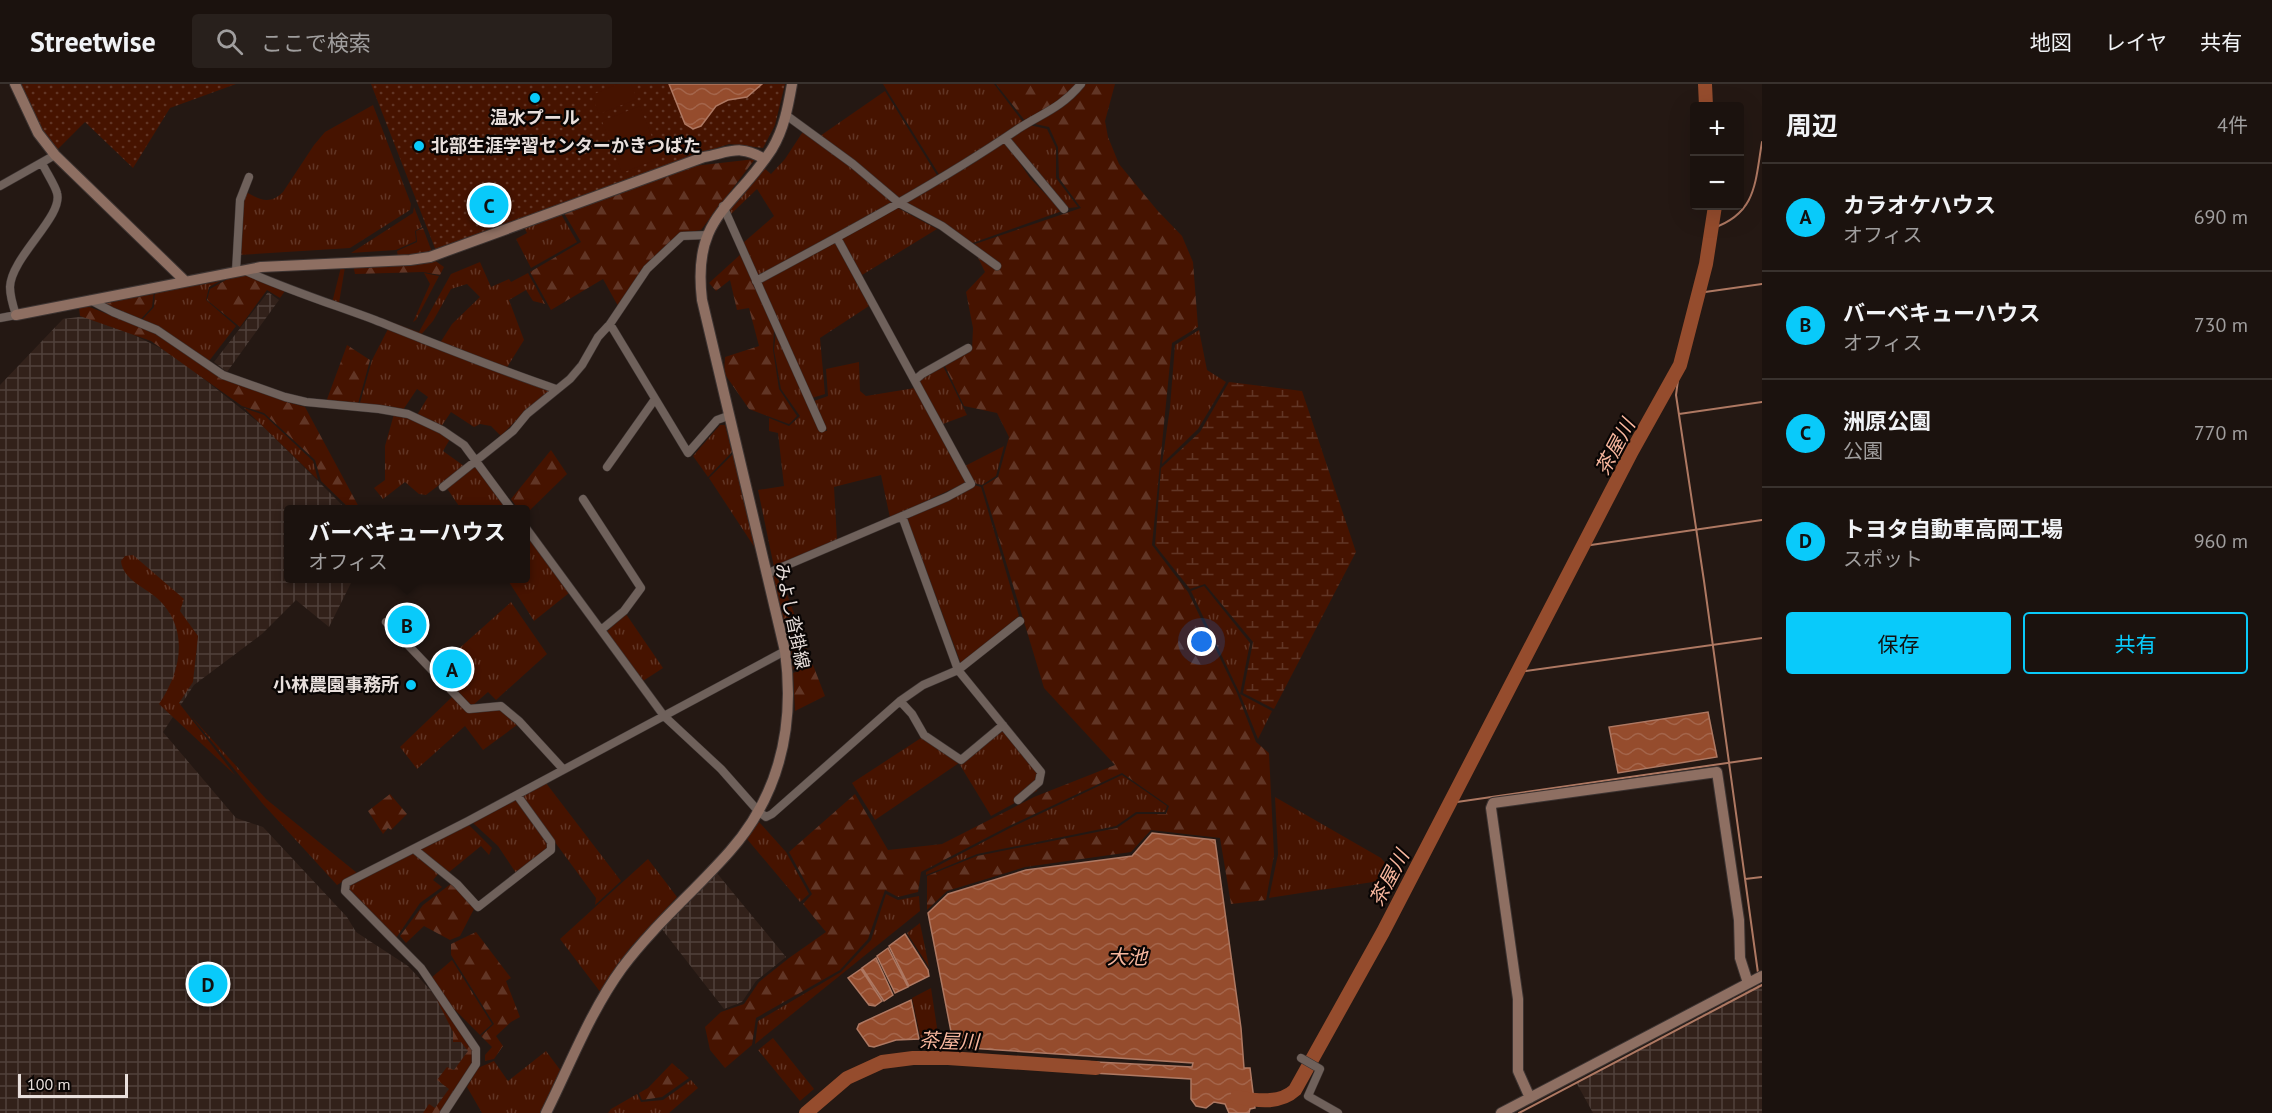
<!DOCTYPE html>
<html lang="ja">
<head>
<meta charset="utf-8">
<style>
  :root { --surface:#1b120e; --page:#28201c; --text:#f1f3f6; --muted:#a09e9e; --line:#39322e; --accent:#09cafa }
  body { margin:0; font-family:"PT Sans","Noto Sans JP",sans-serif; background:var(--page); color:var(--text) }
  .controls { position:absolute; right:18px; top:18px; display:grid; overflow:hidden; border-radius:6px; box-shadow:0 6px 24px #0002 }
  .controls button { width:54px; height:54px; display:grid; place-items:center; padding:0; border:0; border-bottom:2px solid var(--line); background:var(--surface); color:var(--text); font:30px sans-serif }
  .scale { position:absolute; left:18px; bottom:15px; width:110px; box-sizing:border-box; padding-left:6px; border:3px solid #e8dfdc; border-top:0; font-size:16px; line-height:21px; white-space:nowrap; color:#e8dfdc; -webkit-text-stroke:4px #090504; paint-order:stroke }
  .you { position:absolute; left:1202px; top:558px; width:21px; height:21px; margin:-15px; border:4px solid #fff; border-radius:50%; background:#1a73e8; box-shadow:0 0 0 9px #1a73e833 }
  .badge { display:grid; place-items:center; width:39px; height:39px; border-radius:50%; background:var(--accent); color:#111; font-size:20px; font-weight:700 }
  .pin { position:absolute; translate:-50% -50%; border:3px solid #fff; box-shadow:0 2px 6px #0006 }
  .popup { position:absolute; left:284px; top:421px; width:246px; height:78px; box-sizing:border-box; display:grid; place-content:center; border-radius:6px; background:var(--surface); filter:drop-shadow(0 2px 4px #0005); font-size:20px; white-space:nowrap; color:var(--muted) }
  .popup b { font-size:22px; color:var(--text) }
  .popup::after { content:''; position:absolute; left:50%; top:100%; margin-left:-12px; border:12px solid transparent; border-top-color:var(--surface) }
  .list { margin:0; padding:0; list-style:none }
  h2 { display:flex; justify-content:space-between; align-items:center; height:78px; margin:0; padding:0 24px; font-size:26px }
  h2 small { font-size:20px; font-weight:400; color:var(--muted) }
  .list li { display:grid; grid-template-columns:39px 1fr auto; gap:18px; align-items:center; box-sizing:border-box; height:108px; padding:0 24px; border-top:2px solid var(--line) }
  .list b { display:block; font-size:22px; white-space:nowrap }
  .list p { margin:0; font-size:20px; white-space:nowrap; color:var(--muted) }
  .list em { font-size:20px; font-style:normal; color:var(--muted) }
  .actions { display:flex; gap:12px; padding:18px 24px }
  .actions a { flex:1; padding:14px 0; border:2px solid var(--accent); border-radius:6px; text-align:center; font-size:21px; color:var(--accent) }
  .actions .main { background:var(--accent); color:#111 }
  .icon { flex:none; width:33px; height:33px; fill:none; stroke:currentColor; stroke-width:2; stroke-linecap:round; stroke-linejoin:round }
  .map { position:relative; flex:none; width:1762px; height:1029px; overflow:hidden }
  header { display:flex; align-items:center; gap:36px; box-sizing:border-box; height:84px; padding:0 30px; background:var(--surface); border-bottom:2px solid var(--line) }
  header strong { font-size:28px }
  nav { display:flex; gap:33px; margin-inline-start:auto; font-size:21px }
  .search { width:420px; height:54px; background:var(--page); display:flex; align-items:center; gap:15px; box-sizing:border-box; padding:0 21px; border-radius:6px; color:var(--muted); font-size:22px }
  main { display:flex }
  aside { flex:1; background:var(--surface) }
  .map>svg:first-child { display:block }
  .industrial { fill:url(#industrial-grid) }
  .grass { fill:url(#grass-tufts) }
  .forest { fill:url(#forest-firs) }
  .wetland { fill:url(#wetland-marsh) }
  .park { fill:url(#park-dots) }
  .pitch { fill:#461300 }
  .water { fill:url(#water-waves); stroke:#ae7862; stroke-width:1.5 }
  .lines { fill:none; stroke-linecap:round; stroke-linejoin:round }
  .stream { stroke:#ae7862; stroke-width:2 }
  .river { stroke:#954c2d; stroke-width:14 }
  .street-casing { stroke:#3d3432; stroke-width:9 }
  .secondary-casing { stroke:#3d3432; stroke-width:12 }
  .street { stroke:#6f615b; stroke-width:8 }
  .secondary { stroke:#8e6f62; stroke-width:10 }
  .poi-dot { fill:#09cafa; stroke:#090504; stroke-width:2 }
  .labels { text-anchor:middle; stroke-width:4.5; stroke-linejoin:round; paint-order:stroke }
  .poi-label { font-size:18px; font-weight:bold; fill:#e8dfdc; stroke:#090504 }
  .street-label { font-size:18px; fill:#e8dfdc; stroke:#090504 }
  .water-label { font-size:20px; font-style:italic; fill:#f8b79e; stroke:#090504 }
</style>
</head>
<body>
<header>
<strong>Streetwise</strong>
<div class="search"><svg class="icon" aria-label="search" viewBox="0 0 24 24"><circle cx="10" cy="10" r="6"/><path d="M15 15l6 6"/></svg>ここで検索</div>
<nav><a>地図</a><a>レイヤ</a><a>共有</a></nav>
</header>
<main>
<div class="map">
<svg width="1762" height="1029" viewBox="0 0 1762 1029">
  <defs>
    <pattern id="industrial-grid" width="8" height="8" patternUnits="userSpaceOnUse" patternTransform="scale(1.5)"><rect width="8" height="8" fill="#32211a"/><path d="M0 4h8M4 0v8" fill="none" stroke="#50413b"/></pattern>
    <pattern id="grass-tufts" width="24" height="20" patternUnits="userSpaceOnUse" patternTransform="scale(1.5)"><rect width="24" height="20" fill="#461300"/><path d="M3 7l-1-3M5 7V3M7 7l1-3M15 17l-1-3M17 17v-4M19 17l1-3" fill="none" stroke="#613525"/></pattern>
    <pattern id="forest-firs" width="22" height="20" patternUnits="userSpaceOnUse" patternTransform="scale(1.5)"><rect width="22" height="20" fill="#461300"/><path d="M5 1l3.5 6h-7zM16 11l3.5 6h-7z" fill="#613525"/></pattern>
    <pattern id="wetland-marsh" width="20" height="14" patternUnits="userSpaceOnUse" patternTransform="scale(1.5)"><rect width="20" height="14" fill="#461300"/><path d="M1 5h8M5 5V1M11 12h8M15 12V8" fill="none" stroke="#613525"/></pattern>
    <pattern id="park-dots" width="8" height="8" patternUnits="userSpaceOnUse" patternTransform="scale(1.5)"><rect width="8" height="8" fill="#461300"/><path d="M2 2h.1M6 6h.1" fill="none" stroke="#613525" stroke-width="1.8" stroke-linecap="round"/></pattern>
    <pattern id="water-waves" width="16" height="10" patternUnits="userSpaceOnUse" patternTransform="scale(1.5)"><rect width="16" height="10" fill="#954c2d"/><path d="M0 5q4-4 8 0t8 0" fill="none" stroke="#a4654b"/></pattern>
  </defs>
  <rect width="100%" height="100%" fill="#241813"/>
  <path class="industrial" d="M 268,208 L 279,216 L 227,288 L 214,278 Z
    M 94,231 L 174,271 L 263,342 L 346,425 L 288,426 L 288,494 L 353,495 L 329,543 L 296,516 L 262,550 L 194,601 L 163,648 L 236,734 L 263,743 L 347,833 L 356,848 L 408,882 L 437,913 L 478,966 L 433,1029 L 0,1029 L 0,301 L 63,235 Z
    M 716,788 L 786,873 L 756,897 L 742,918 L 724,925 L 661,844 Z
    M 1762,899 L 1762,1029 L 1593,1029 L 1576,998 Z"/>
  <path class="grass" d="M 883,0 L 994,0 L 1023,38 L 940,92 Z
    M 885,7 L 938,93 L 898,116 L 820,52 Z
    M 373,21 L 411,120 L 410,126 L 350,164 L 239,171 L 242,117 L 246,108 C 260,116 270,121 283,108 L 314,61 L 325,48 Z
    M 1029,41 L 1047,45 L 1056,64 L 1056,94 L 1078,123 L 1069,124 L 1043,98 L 1009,55 Z
    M 804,46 L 851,82 L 892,118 L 757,193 L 743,159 L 774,132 L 757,105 L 731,130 L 728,124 L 764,84 L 771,90 L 785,75 Z
    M 1005,57 L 1030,94 L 1062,127 L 967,161 L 903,119 L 974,79 Z
    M 414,123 L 422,143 L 415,147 L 416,157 L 396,166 L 351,169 L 413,129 Z
    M 898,124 L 937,145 L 862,191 L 842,155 Z
    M 561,130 L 577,158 L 531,184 L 516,155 L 527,149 L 524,143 Z
    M 835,159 L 869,222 L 820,254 L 825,310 L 812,314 L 760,198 Z
    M 480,178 L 491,203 L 509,195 L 511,198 L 528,189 L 545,220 L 533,217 L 526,206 L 509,216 L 524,256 L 506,285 L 440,259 L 452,240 L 480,213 L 467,200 L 451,205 L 433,237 L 419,253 L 332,219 L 341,183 L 345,183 L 339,219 L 419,248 L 451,190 Z
    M 424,189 L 439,192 L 416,236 L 413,238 L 430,200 Z
    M 230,192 L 209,203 L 206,216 L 236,242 L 209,277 L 158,243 L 142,236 L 154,223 L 155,206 Z
    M 388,245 L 550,306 L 524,328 L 501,352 L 491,342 L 480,340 L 474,343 L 451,328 L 441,343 L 417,331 L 428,313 L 417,305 L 403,326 L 360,319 L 372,276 Z
    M 776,246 L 820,347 L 827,347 L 814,317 L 828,312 L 826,285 L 859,278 L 860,307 L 866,312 L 915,304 L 967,398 L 890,434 L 881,391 L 834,403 L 837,456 L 774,483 L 758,406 L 784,402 L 778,349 L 769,347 L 769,334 L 789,342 L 800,332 L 781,305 L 774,266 Z
    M 1199,246 L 1207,286 L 1226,298 L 1198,345 L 1162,380 L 1170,323 L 1175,261 Z
    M 943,282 L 967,331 L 943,340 L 919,297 Z
    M 244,324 L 264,331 L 313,377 L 318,396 Z
    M 394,330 L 407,332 L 450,355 L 443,367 L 464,382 L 426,411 L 419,410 L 405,398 L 383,415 L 374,404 L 385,396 L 385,362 Z
    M 720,341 L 725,341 L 732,368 L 708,393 L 693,372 Z
    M 1004,362 L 996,392 L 982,401 L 974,399 L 965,382 Z
    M 733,370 L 757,467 L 709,394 Z
    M 476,380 L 509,425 L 461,425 L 446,403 Z
    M 974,401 L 981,403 L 1019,532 L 961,580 L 907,434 Z
    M 526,450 L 569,509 L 534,537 L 507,495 L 526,494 Z
    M 133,471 L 184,515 L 180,527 L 198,552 L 193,598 L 179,619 L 235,691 L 159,620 C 181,588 190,545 158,515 C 145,503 123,496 121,477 L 125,472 Z
    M 775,491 L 787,510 L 812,579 L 792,586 L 772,492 Z
    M 1204,502 L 1250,559 L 1240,610 L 1272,627 L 1258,655 L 1240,610 L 1191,507 Z
    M 511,518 L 547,570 L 496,616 L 488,608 L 472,622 L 453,602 L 470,588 L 454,569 Z
    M 626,530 L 663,584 L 643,597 L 606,548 Z
    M 453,612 L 467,627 L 477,629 L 489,624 L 500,625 L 517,641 L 483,666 L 465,642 L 417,685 L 400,663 Z
    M 190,631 L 266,715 L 357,789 L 337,801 L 262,719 Z
    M 1003,645 L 1038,689 L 1037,707 L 991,732 L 960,681 Z
    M 921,654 L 959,679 L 875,736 L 852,699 Z
    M 1122,691 L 1167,722 L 1165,728 L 1136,728 L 1116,742 L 977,770 L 926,791 L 926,788 L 1010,744 Z
    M 546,699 L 621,797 L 595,821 L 596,814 L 521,712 Z
    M 1275,713 L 1381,774 L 1396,791 L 1386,796 L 1269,814 L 1278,770 Z
    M 517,714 L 549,759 L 548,764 L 516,789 L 498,762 L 472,738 Z
    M 759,738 L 786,768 L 809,810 L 800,818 L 747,755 Z
    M 468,740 L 492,764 L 489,771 L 481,762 L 448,789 L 419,765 Z
    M 414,769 L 439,789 L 433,796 L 442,803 L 420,819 L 396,854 L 349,805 L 349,802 Z
    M 648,775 L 677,813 L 629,865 L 601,909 L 560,855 Z
    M 886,810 L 898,816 L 919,812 L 920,827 L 755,960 L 758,937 L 841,888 L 871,856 Z
    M 920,839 L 929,883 L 907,849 Z
    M 452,876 L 492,940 L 480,951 L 446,917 L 431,894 Z
    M 931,904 L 939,957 L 921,956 L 912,914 Z
    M 773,954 L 814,1005 L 800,1017 L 758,966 Z
    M 546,967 L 561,987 L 540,1029 L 482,1029 L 467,1003 L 478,984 L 494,977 L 508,997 Z
    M 691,996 L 698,1004 L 669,1029 L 608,1029 L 611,1025 L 637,1010 L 641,1018 L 663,1016 Z"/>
  <path class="forest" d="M 996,0 L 1115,0 L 1105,37 L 1108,53 L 1119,80 L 1157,126 L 1182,152 L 1193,178 L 1198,243 L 1172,259 L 1152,461 L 1188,508 L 1237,609 L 1256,658 L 1269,669 L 1274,771 L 1266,816 L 1231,820 L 1220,754 L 1151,746 L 1131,768 L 1025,783 L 947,807 L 927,826 L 927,792 L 977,772 L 1117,744 L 1137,730 L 1166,730 L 1169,722 L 1122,689 L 1009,742 L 921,788 L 918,808 L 898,813 L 885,806 L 868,855 L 840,886 L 756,934 L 752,961 L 725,984 L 710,966 L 705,943 L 721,928 L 744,920 L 759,898 L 789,874 L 826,848 L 803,820 L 812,810 L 789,768 L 855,710 L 888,766 L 942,760 L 1034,713 L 1115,681 L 1044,604 L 983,402 L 998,393 L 1009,353 L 997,329 L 964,322 L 945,282 L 972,266 L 973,244 L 966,208 L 985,188 L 972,161 L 1081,124 L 1059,94 L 1058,63 L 1049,43 L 1026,38 Z
    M 755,75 L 701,146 L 682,149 L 618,222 L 603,195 L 551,226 L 530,188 L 581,158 L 564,129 L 694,82 Z
    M 423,144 L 432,168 L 398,173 L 397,167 L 417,158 L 416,147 Z
    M 741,170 L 774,244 L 773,266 L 779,305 L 797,332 L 789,340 L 749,325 L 724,289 L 725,273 L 759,262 L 749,224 L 737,226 L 730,196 L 716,207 L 709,199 Z
    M 434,176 L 444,183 L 440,191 L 423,188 L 355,190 L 353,181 Z
    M 245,188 L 285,207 L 280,214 L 267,206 L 240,243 L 207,216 L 210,205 L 233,192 Z
    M 154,206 L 152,223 L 141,235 L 105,220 L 105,215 Z
    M 87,222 L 156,249 L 180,263 L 221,294 L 284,317 L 305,323 L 360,425 L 350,425 L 321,397 L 315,376 L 264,329 L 242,322 L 151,257 L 80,232 L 79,224 Z
    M 347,261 L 370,276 L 358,320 L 326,318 Z
    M 551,366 L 567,390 L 526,430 L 526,426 L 518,425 L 511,415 Z
    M 813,581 L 825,612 L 795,627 L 793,589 Z
    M 390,710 L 407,730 L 391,746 L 388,744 L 383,750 L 368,727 Z
    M 452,799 L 475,823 L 460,852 L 450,856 L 424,842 L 406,859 L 400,852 L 423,821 Z
    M 476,848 L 511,894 L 506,897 L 520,933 L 511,938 L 496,952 L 503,962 L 494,975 L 485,977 L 485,971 L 492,963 L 481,952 L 494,940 L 451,871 L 451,860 Z
    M 439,915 L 474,966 L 474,980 L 442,1029 L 423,1029 L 429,1020 L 435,1024 L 449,1005 L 437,996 L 447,983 L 454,986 L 468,967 L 461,958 L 453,958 L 453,948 L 437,916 Z
    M 672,979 L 689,994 L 662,1013 L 642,1016 L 639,1009 L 648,1004 Z"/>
  <path class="wetland" d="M 1229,298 L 1302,307 L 1356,468 L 1274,625 L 1243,609 L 1253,558 L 1205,500 L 1190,505 L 1155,461 L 1161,384 L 1200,348 Z"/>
  <path class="park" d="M 20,0 L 236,0 L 170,24 L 133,84 L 85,38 L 57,66 L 43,49 Z
    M 371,0 L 785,0 L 775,41 L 763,64 L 729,60 L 683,75 L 436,167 Z"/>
  <path class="pitch" d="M 618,0 L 631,0 L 637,15 L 599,30 L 592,11 Z
    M 640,22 L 660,74 L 622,89 L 602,37 Z"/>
  <path class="water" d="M 669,0 L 762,0 L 747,13 L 728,16 L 716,22 L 701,42 L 693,45 L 685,40 Z
    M 1708,628 L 1717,673 L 1618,689 L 1609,643 Z
    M 1152,749 L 1215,756 L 1241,944 L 1244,984 L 1250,984 L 1255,1024 L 1250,1025 L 1249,1029 L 1229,1029 L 1225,1020 L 1214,1018 L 1206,1024 L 1196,1022 L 1191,1015 L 1191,995 L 1077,988 L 1078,977 L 1192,983 L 1193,979 L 954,963 L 928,829 L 948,810 L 1026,786 L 1132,772 Z
    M 905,850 L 928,886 L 929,892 L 909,902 L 889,862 Z
    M 888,864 L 908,903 L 895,909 L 877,872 Z
    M 876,874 L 893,911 L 884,917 L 862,884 Z
    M 861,885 L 882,917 L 875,922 L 869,921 L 848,894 Z
    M 911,916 L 919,955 L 896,956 L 874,963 L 869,962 L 857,945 L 859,940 Z"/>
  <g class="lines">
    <path class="stream" d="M 1713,144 C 1757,129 1755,98 1762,58
      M 1698,209 L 1762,200
      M 1680,281 L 1676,311 L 1704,497 L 1758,889
      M 1679,330 L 1762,318
      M 1584,462 L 1762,436
      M 1518,588 L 1762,554
      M 1450,719 L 1762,674
      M 1745,795 L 1762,793
      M 1519,1029 L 1762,901"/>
    <path class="river" d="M 1705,0 L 1706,22
      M 1237,1013 C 1257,1017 1280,1020 1295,1006 L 1383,848 L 1632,367 L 1680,281 L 1706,180 L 1715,122
      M 806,1029 L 847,994 L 882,978 L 913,974 L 948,974 L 1096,984"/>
    <g class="street-casing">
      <path id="street" d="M 786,31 L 853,80 L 899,119 L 942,142 L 997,182
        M 1005,54 L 1064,125
        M 0,102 L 55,71
        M 723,122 L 822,344
        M 236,187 L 240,116 L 249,93
        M 246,187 C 288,206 332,220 375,236 C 435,260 494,284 556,305
        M 756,197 C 845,149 934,102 1018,45 C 1043,29 1061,24 1081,0
        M 90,216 L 113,228 L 157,246 L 223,291 L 285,313 L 306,318 L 379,325 L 408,330 L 442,346 L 464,361 L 512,426
        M 0,234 L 16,231 C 13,222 10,213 10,203 C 11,173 64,132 57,109 C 55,101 46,88 42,79
        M 610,240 L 688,369 L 717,336 L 728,332
        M 915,296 L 922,290 L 968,264
        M 607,383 L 655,315
        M 443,403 L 513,347 L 527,330 L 570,295 L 582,281 L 598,253 L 610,240 L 647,185 L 682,152 L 707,151
        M 583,415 L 641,504 L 624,527 L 601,546
        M 902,432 L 958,586 L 1041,688 L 1039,698 L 1018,716
        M 526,444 L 664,632 L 721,685 L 759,728 L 766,733 L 772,730 L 900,617 L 923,601 L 958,586 L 1020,537
        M 766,490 L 947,413 L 971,400 L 837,154
        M 386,538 L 469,625 L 501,622 L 519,637 L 563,685
        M 900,617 L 912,630 L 924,651 L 961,676 L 1003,641
        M 414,765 L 457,800 L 478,823 L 551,766 L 551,758 L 517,711
        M 1301,974 L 1320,985 L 1308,1012 L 1338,1029
        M 444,1029 L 476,980 L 476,965 L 421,884 L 345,807 L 346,799 L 468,737 L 785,567"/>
    </g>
    <g class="secondary-casing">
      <path id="secondary" d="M 15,0 L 38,49 L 55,71 L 184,196
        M 16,231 L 261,183 L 410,176 L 430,173 L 704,73 C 730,68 741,60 764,75
        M 1530,1014 L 1518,987 L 1518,915 L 1491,724 L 1493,719 L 1717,688 L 1739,836 L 1740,874 L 1748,899
        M 546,1029 C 570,981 590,928 622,884 C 654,841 695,807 730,767 C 780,710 795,641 785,567 L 702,216 C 692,132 733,125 772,65 C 784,45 788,23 792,0
        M 1501,1029 L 1762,892"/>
    </g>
    <use href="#street" class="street"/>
    <use href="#secondary" class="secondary"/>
  </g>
  <g class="poi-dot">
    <circle cx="535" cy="14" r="6"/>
    <circle cx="419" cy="62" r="6"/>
    <circle cx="411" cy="601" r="6"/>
  </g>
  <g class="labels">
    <g class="poi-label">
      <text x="535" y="40">温水プール</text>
      <text x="431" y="68" text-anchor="start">北部生涯学習センターかきつばた</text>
      <text x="399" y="607" text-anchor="end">小林農園事務所</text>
    </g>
    <g class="street-label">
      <text transform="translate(792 532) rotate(78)" y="6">みよし沓掛線</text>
    </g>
    <g class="water-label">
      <text transform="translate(1615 363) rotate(-62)" y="7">茶屋川</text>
      <text transform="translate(1389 794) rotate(-62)" y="7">茶屋川</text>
      <text x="1127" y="880">大池</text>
      <text transform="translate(949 957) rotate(2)" y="7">茶屋川</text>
    </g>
  </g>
</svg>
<div class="controls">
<button>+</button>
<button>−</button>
</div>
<div class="scale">100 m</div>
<div class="you"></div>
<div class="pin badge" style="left:452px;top:585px">A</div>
<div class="pin badge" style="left:407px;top:541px">B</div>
<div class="popup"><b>バーベキューハウス</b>オフィス</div>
<div class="pin badge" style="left:489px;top:121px">C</div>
<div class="pin badge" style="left:208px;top:900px">D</div>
</div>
<aside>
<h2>周辺<small>4件</small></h2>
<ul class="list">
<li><span class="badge">A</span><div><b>カラオケハウス</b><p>オフィス</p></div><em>690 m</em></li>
<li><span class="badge">B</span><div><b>バーベキューハウス</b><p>オフィス</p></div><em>730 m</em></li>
<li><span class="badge">C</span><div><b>洲原公園</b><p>公園</p></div><em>770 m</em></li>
<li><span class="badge">D</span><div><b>トヨタ自動車高岡工場</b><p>スポット</p></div><em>960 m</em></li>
</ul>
<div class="actions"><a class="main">保存</a><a>共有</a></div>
</aside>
</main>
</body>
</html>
